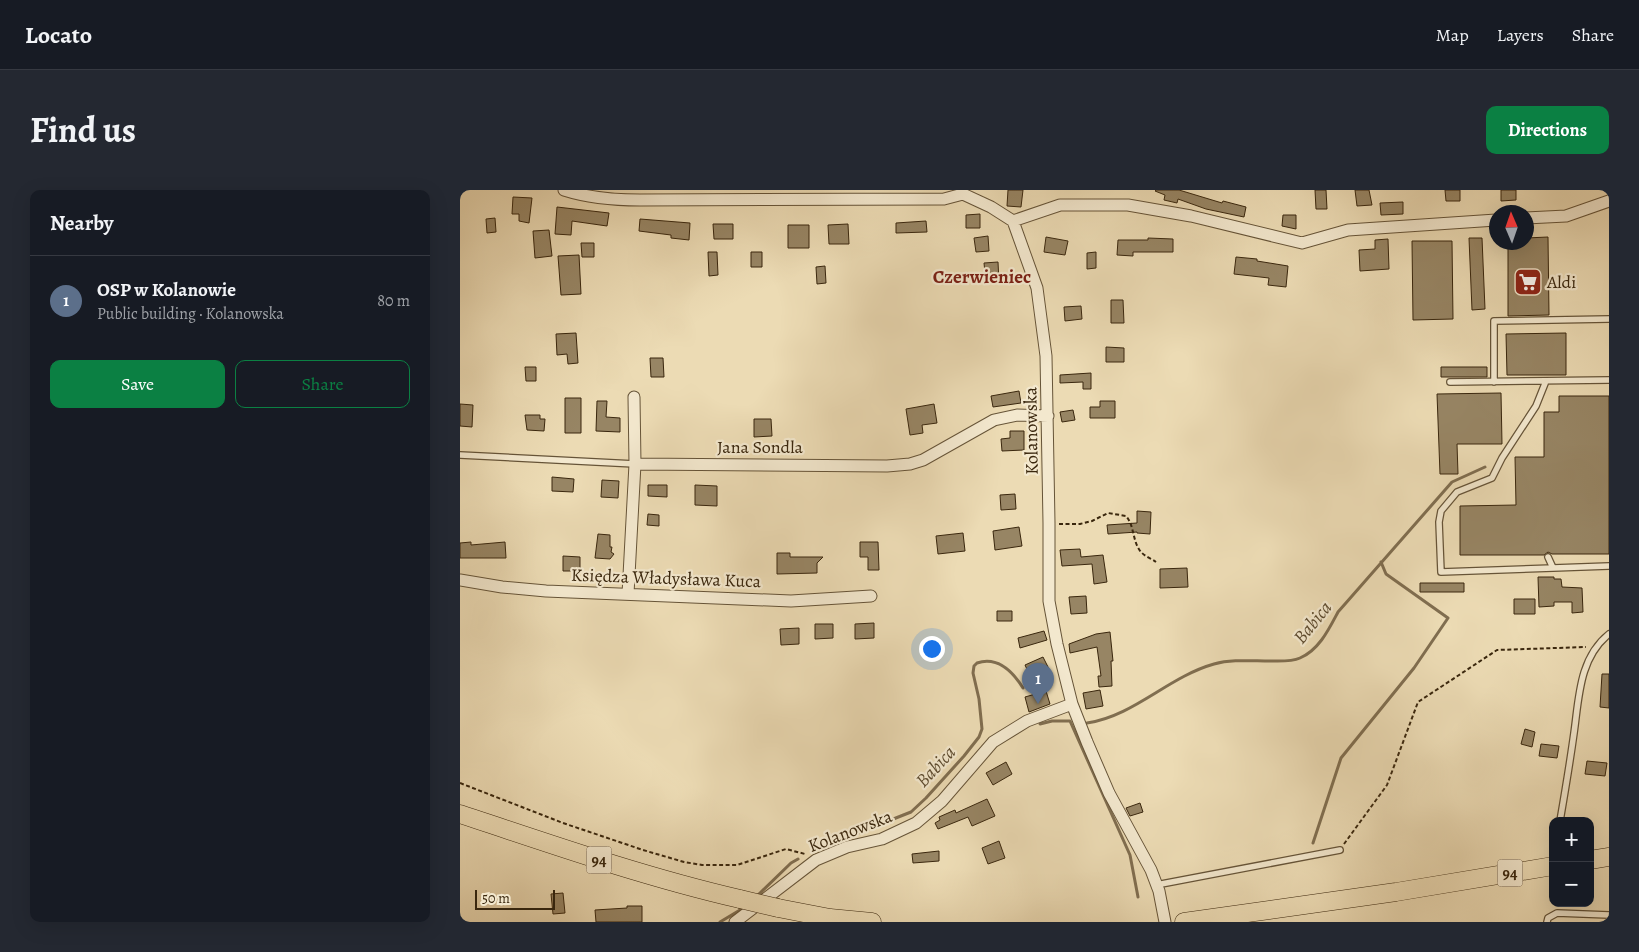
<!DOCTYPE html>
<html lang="en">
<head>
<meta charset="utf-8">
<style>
  :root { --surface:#171b24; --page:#242831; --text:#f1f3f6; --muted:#9ea1a6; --line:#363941; --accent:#0b8043 }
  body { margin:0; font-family:Alegreya,serif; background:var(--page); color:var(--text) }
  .controls { position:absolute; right:15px; bottom:15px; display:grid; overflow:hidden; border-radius:10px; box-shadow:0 5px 20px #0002 }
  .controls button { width:45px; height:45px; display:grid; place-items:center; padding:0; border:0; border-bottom:1px solid var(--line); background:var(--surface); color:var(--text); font:25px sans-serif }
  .compass { position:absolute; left:1029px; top:15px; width:45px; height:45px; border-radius:50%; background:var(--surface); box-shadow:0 5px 20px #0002; rotate:358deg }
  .scale { position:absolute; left:15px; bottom:12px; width:80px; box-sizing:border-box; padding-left:5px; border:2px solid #3a270e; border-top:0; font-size:14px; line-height:18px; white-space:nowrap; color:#3a270e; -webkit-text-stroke:4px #f3e8ce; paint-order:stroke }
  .you { position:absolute; left:471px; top:458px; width:18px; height:18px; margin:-12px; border:4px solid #fff; border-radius:50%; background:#1a73e8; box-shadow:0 0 0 8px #1a73e833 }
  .badge { display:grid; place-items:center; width:32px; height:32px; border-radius:50%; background:var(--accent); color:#fff; font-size:16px; font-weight:700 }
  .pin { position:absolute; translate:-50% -41px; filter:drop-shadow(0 1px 2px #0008) }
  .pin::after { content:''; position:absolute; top:26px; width:18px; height:15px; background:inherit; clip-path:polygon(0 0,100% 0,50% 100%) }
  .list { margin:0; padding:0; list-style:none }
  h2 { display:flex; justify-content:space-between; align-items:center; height:65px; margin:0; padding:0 20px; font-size:21px }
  h2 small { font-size:16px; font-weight:400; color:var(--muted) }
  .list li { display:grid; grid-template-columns:32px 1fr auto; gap:15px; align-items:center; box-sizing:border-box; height:90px; padding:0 20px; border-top:1px solid var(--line) }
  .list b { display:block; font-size:19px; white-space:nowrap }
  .list p { margin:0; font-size:16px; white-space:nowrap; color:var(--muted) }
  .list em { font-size:16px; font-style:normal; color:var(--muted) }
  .actions { display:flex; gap:10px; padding:15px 20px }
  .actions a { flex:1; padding:11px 0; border:1px solid var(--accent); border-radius:10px; text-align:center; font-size:18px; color:var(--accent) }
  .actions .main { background:var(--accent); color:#fff }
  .map { position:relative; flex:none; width:1149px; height:732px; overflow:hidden; border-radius:10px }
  header { display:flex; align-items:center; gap:30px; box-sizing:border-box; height:70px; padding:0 25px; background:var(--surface); border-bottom:1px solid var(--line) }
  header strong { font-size:24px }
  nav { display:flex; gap:28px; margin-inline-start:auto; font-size:18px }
  .intro { display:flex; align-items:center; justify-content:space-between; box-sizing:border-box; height:120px; padding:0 30px }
  h1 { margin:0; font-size:35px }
  .button { padding:12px 22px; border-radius:10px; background:var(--accent); color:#fff; font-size:18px; font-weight:700 }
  main { display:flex; gap:30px; padding:0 30px }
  aside { flex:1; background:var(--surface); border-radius:10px; box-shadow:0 5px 20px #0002 }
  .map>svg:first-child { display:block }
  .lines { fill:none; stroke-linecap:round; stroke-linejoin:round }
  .stream { stroke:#806e50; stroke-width:3 }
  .building { fill:#978564; stroke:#3a270e }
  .service-casing { stroke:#665438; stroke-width:8 }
  .minor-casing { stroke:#665438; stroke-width:13 }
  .primary-casing { stroke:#3a270e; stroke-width:19 }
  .path { stroke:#3a270e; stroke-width:2; stroke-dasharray:4 2.5; stroke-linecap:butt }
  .service { stroke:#f3e8ce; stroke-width:5.5 }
  .minor { stroke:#f3e8ce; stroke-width:11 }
  .primary { stroke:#ecdbb4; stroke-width:18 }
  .primary-bridge-casing { stroke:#3a270e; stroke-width:19; stroke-linecap:butt }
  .primary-bridge { stroke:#ecdbb4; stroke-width:18 }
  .labels { text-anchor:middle; stroke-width:4.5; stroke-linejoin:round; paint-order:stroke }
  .shield { fill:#f3e8ce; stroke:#726148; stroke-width:1 }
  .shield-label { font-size:16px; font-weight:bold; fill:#3a270e }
  .poi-label { font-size:18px; fill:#3a270e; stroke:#f3e8ce; text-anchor:start }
  .street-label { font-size:18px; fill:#3a270e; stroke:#f3e8ce }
  .neighbourhood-label { font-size:19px; font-weight:bold; fill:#7a1f14; stroke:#f3e8ce }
  .water-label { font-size:19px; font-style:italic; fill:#5d4b2f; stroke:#f3e8ce }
</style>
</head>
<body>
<header>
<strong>Locato</strong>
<nav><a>Map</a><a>Layers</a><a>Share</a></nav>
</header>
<div class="intro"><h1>Find us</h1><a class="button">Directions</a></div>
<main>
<aside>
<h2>Nearby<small></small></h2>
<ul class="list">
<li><span class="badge" style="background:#5c6f8a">1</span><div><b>OSP w Kolanowie</b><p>Public building · Kolanowska</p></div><em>80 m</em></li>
</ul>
<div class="actions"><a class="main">Save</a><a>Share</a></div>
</aside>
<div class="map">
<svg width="1149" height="732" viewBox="0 0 1149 732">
  <rect width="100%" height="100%" fill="#ecdbb4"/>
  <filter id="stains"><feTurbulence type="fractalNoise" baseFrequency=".004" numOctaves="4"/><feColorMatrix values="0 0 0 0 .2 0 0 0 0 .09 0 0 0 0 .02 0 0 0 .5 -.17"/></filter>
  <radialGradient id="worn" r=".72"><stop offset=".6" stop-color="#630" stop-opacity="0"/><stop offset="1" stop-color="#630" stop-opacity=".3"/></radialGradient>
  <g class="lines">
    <path class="stream" d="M 627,533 C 674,526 708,487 754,474 C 772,469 791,471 810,471 C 820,471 831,472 840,468 C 859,460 869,439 878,422 L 992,292 L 1025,277
      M 580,534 L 592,531 L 610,531 L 670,665 L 678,707
      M 853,653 L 881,568 L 954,478 L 988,428 L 926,384 L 921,372
      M 355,660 L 451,622 L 466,608 L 504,566 L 519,547 L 522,539 L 519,509 L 513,483 L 514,476 L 517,473 C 538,466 553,482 563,498
      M 297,706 L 331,673 L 338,669
      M 260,732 L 285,717"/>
  </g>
  <path class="building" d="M 548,0 L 563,0 L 561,17 L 547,16 Z
    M 696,0 L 719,0 L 762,13 L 763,11 L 786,17 L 784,27 L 746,19 L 718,9 L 717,13 L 704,10 L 705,5 L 695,1 Z
    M 855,0 L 866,0 L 867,19 L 856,19 Z
    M 895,0 L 909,0 L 912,15 L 897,16 Z
    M 985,0 L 1000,0 L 1000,11 L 986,11 Z
    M 1041,0 L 1056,0 L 1056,10 L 1041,11 Z
    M 53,7 L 72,8 L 69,33 L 59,31 L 59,24 L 52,24 Z
    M 943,12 L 943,24 L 921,25 L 920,13 Z
    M 97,17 L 149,23 L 147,36 L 112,31 L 111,45 L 95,44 Z
    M 520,24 L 520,38 L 506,38 L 506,25 Z
    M 823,25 L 836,25 L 836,39 L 822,36 Z
    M 35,28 L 36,42 L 27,43 L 26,29 Z
    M 180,29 L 230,33 L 229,50 L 211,48 L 211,45 L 179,41 Z
    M 466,31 L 467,42 L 436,43 L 436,33 Z
    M 253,34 L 273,34 L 273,49 L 254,49 Z
    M 388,34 L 389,54 L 369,54 L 368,35 Z
    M 328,35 L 349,35 L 349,58 L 328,58 Z
    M 89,40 L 92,66 L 75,68 L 73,41 Z
    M 528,46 L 529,61 L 516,62 L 514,48 Z
    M 586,47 L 608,51 L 605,65 L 584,62 Z
    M 1088,47 L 1089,125 L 1048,126 L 1048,52 L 1066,52 L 1066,48 Z
    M 688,48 L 713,49 L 713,62 L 673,62 L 673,66 L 657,65 L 658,50 L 688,50 Z
    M 1009,48 L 1022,48 L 1025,119 L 1012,120 Z
    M 928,49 L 929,79 L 900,81 L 899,60 L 915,59 L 915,50 Z
    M 952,51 L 992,51 L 993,129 L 953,130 Z
    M 121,53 L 134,53 L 134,67 L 122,67 Z
    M 248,62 L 257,62 L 258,85 L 249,86 Z
    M 291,62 L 302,62 L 302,77 L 291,77 Z
    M 636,62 L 636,78 L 627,79 L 627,63 Z
    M 119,65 L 121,104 L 101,105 L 98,66 Z
    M 776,67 L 797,69 L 797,71 L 828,76 L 826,97 L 808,95 L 809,88 L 774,84 Z
    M 538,72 L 539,92 L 526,93 L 524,73 Z
    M 365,76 L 366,93 L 357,94 L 356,77 Z
    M 651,110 L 663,110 L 664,133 L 651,133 Z
    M 621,116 L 622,129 L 605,131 L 604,117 Z
    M 116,143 L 118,173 L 108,174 L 107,164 L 97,165 L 96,144 Z
    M 1106,143 L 1106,185 L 1047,185 L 1046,144 Z
    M 646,157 L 664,158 L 664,172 L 646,172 Z
    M 190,168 L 203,168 L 204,187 L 191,187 Z
    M 65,177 L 76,177 L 76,191 L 66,191 Z
    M 981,177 L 1027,177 L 1027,187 L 981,187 Z
    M 631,183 L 631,199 L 623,199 L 623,192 L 600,193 L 600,185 Z
    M 559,201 L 561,213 L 533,217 L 531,206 Z
    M 1041,203 L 1042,254 L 997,254 L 998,284 L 980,284 L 977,204 Z
    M 1099,206 L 1149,206 L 1149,364 L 1092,364 L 1088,362 L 1084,365 L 1000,365 L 1000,316 L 1056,315 L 1055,267 L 1084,267 L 1084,222 L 1099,222 Z
    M 105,208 L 121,208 L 121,243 L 105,243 Z
    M 137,211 L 147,211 L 146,227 L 160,228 L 160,242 L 136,241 Z
    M 640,211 L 655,211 L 655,228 L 630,228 L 630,217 L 640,217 Z
    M 0,214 L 13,215 L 12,237 L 0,236 Z
    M 474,214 L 477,233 L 462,235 L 463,243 L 450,245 L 446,219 Z
    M 613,220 L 615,230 L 602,232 L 600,222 Z
    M 65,225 L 80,225 L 80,229 L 85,229 L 84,241 L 67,240 Z
    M 294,229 L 311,229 L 312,246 L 294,247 Z
    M 550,241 L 564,241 L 564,260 L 542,261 L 541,249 L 550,248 Z
    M 92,287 L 114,289 L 113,302 L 92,301 Z
    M 142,290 L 159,291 L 158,308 L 141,307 Z
    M 188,295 L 207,295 L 207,307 L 188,306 Z
    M 235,295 L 257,296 L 257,316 L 235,315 Z
    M 555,304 L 556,319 L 541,320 L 540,305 Z
    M 677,321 L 691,322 L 690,344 L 677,343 L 677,342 L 648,344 L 647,335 L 677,333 Z
    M 188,324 L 199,325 L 199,336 L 187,335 Z
    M 559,337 L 562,356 L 535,360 L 533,341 Z
    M 503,343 L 505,361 L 478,364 L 476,346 Z
    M 138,344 L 150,345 L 150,357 L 152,357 L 151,362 L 154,364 L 150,369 L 135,368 Z
    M 11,352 L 11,355 L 45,352 L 46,368 L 0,368 L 0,353 Z
    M 400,352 L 418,352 L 419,380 L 408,380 L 408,367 L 400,367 Z
    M 620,359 L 621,367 L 643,365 L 647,392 L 634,394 L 632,374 L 602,376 L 600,360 Z
    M 317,363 L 330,363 L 330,367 L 363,367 L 357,373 L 357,383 L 317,384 Z
    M 103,366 L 120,367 L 120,381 L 103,381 Z
    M 727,378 L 728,397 L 700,398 L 700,379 Z
    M 1078,387 L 1094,387 L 1094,389 L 1101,389 L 1102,397 L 1122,398 L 1123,422 L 1112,423 L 1112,412 L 1094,412 L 1094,416 L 1079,417 Z
    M 960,393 L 1004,393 L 1004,402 L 960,402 Z
    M 626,406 L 627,423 L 611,424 L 609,407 Z
    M 1054,409 L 1075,409 L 1075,424 L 1054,424 Z
    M 537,421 L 552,421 L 552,431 L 537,431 Z
    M 414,433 L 414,448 L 395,449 L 395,434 Z
    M 355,434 L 373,434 L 373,448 L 355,449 Z
    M 339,438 L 339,454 L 321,455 L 320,439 Z
    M 584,441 L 587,450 L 560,458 L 558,448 Z
    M 650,442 L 653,471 L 651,471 L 652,496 L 639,497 L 638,486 L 641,486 L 637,457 L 610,463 L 609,454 L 636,444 Z
    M 583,467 L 589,479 L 571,488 L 565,475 Z
    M 1142,484 L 1149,484 L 1149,518 L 1140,517 Z
    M 640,500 L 643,516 L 626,519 L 623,503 Z
    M 586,501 L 590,514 L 569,522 L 565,507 Z
    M 1065,539 L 1075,542 L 1072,557 L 1061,554 Z
    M 1081,554 L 1099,556 L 1097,568 L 1079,566 Z
    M 1127,571 L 1147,573 L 1145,586 L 1125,584 Z
    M 546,572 L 552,584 L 533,595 L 526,583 Z
    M 527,609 L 535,626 L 512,636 L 508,627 L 478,639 L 475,633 L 480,630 L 479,627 L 495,620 L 496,623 Z
    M 680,613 L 683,622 L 670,626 L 666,618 Z
    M 539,651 L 545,668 L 528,674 L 522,658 Z
    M 479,661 L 479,671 L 453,673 L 452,664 Z
    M 103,703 L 105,723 L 93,724 L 91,704 Z
    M 167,716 L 182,716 L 182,732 L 136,732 L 135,720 L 167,718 Z"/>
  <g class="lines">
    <g class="service-casing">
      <path id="service" d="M 1086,191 L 1076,216 L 1042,268 L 1032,288 L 997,302 L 981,321 L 979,332 L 981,382 L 1093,378
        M 990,192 L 1149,190
        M 1034,192 L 1034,131 L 1149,129
        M 0,265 L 175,274
        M 1088,367 L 1093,378 L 1149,376
        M 1100,631 C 1105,602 1110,572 1114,543 C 1119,508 1119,468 1149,444
        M 696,695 L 880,660
        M 1087,732 L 1088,728 L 1097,723 L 1149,725"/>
    </g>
    <g class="minor-casing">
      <path id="minor" d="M 104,0 C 129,8 154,10 180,10 L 484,9 L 503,4
        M 503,4 L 531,17 L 553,31 L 577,98 L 586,166 L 589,333 L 589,411 L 597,454 L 612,514 L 627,552 L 649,603 L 691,680 L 699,701 L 705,732
        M 1066,28 L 1106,26 L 1149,11
        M 553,31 L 600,15 L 668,15 L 731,26 L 842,53 L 888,40 L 1036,30
        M 175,274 L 427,276 L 450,274 L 463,270 L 534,230 L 557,225 L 588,226
        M 0,390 L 42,397 L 86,401 L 331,411 L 411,406
        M 168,404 L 175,274 L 174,207
        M 275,732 L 356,670 L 387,657 L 422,649 L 456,633 L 482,611 L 533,552 L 567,531 L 612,514"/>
    </g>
    <g class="primary-casing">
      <path id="primary" d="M 0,624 C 93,655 185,687 280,709
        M 1130,670 L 1149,667
        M 318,718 L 370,728 L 412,732
        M 724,732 L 936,702 L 1093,676"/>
    </g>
    <path class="path" d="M 599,334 L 620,334 L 632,331 L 648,323 L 666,326 C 675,336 672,353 682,363 C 686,367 692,369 696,372
      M 0,593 L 103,633 L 183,660 L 224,672 L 242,675 L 277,675 L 326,659 L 345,664
      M 884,654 L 927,595 L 958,512 L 1037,460 L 1126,457"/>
    <use href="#service" class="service"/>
    <use href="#minor" class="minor"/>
    <use href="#primary" class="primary"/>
    <g class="primary-bridge-casing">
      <path id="primary-bridge" d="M 280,709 L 318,718"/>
    </g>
    <use href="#primary-bridge" class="primary-bridge"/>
  </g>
  <defs>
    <g id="supermarket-square" transform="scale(1.4375)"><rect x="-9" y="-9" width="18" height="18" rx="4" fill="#8f2418" stroke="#f3e8ce"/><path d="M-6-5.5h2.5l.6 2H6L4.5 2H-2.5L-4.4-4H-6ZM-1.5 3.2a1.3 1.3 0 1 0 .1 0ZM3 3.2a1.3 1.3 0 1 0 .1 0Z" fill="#fff"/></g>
  </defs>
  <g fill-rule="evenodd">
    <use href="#supermarket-square" x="1068" y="92"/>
  </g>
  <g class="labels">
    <g class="shield">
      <rect x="126.5" y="656.5" width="25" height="27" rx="4"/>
      <rect x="1037.5" y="669.5" width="25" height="27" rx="4"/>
    </g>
    <g class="shield-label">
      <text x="139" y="676">94</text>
      <text x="1050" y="689">94</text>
    </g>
    <g class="poi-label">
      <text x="1087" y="98">Aldi</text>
    </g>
    <g class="street-label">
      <text transform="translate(571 241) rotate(-91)" y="6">Kolanowska</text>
      <text x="300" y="263">Jana Sondla</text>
      <text transform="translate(206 388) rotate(2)" y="6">Księdza Władysława Kuca</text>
      <text transform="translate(390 641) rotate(-21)" y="6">Kolanowska</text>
    </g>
    <g class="neighbourhood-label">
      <text x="522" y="93">Czerwieniec</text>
    </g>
    <g class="water-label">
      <text transform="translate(852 432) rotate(-51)" y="7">Babica</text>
      <text transform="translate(475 576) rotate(-47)" y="7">Babica</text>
    </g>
  </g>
  <rect width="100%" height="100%" filter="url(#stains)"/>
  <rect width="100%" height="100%" fill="url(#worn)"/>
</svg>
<div class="controls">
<button>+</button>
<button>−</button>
</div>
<svg class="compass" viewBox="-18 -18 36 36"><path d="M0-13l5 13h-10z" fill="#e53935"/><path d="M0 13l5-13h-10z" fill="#9ea1a6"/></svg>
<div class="scale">50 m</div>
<div class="you"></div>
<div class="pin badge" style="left:578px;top:514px;background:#5c6f8a">1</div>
</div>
</main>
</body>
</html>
